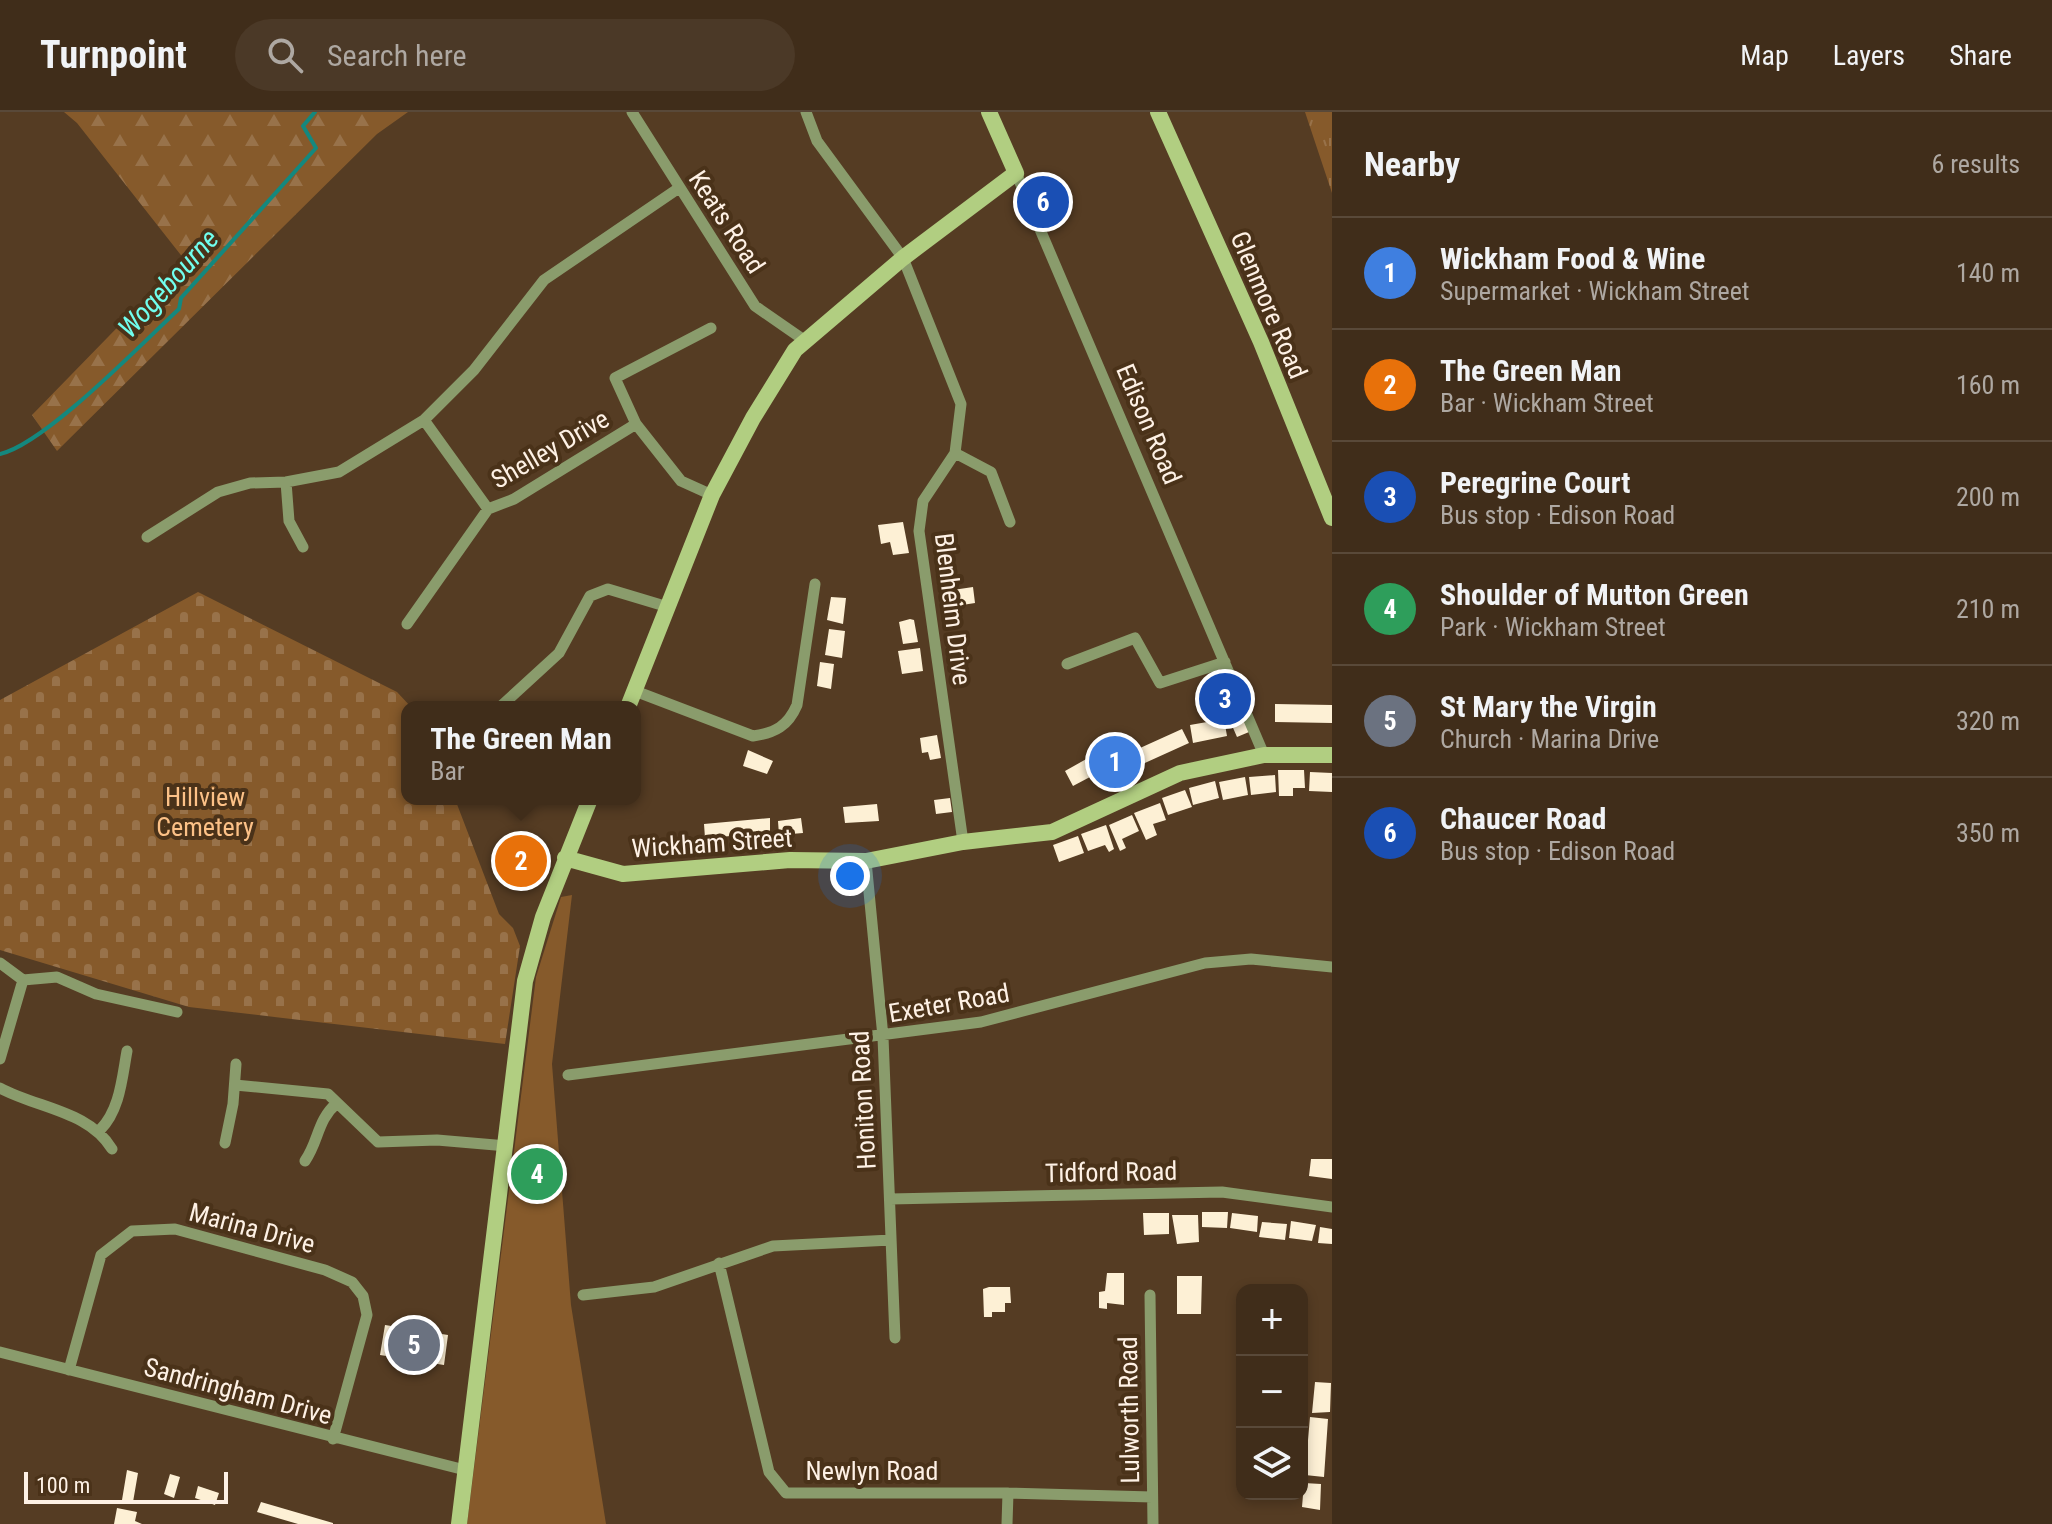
<!DOCTYPE html>
<html lang="en">
<head>
<meta charset="utf-8">
<style>
  :root { --surface:#402d1a; --page:#4b3927; --text:#f1f3f6; --muted:#aea8a2; --line:#594939; --accent:#ea580c }
  body { margin:0; font-family:"Roboto Condensed",sans-serif; background:var(--page); color:var(--text) }
  .controls { position:absolute; right:24px; bottom:24px; display:grid; overflow:hidden; border-radius:16px; box-shadow:0 4px 12px #0003 }
  .controls button { width:72px; height:72px; display:grid; place-items:center; padding:0; border:0; border-bottom:2px solid var(--line); background:var(--surface); color:var(--text); font:40px sans-serif }
  .scale { position:absolute; left:24px; bottom:20px; width:204px; box-sizing:border-box; padding-left:8px; border:4px solid #fef1e5; border-top:0; font-size:22px; line-height:28px; white-space:nowrap; color:#fef1e5; -webkit-text-stroke:6px #4a3219; paint-order:stroke }
  .you { position:absolute; left:850px; top:764px; width:28px; height:28px; margin:-20px; border:6px solid #fff; border-radius:50%; background:#1a73e8; box-shadow:0 0 0 12px #1a73e833 }
  .badge { display:grid; place-items:center; width:52px; height:52px; border-radius:50%; background:var(--accent); color:#fff; font-size:26px; font-weight:700 }
  .pin { position:absolute; translate:-50% -50%; border:4px solid #fff; box-shadow:0 2px 8px #0006 }
  .popup { position:absolute; left:401px; top:589px; width:240px; height:104px; box-sizing:border-box; display:grid; place-content:center; border-radius:16px; background:var(--surface); filter:drop-shadow(0 2px 6px #0005); font-size:26px; white-space:nowrap; color:var(--muted) }
  .popup b { font-size:30px; color:var(--text) }
  .popup::after { content:''; position:absolute; left:50%; top:100%; margin-left:-16px; border:16px solid transparent; border-top-color:var(--surface) }
  .list { margin:0; padding:0; list-style:none }
  h2 { display:flex; justify-content:space-between; align-items:center; height:104px; margin:0; padding:0 32px; font-size:34px }
  h2 small { font-size:26px; font-weight:400; color:var(--muted) }
  .list li { display:grid; grid-template-columns:52px 1fr auto; gap:24px; align-items:center; box-sizing:border-box; height:112px; padding:0 32px; border-top:2px solid var(--line) }
  .list b { display:block; font-size:30px; white-space:nowrap }
  .list p { margin:0; font-size:26px; white-space:nowrap; color:var(--muted) }
  .list em { font-size:26px; font-style:normal; color:var(--muted) }
  .icon { flex:none; width:44px; height:44px; fill:none; stroke:currentColor; stroke-width:2; stroke-linecap:round; stroke-linejoin:round }
  .map { position:relative; flex:none; width:1332px; height:1412px; overflow:hidden }
  header { display:flex; align-items:center; gap:48px; box-sizing:border-box; height:112px; padding:0 40px; background:var(--surface); border-bottom:2px solid var(--line) }
  header strong { font-size:38px }
  nav { display:flex; gap:44px; margin-inline-start:auto; font-size:28px }
  .search { width:560px; height:72px; background:var(--page); display:flex; align-items:center; gap:20px; box-sizing:border-box; padding:0 28px; border-radius:44px; color:var(--muted); font-size:30px }
  main { display:flex }
  aside { flex:1; background:var(--surface) }
  .map>svg:first-child { display:block }
  .grass { fill:url(#grass-tufts) }
  .forest { fill:url(#forest-firs) }
  .cemetery { fill:url(#cemetery-stones) }
  .park { fill:#865a2b }
  .lines { fill:none; stroke-linecap:round; stroke-linejoin:round }
  .stream { stroke:#14887e; stroke-width:4 }
  .building { fill:#fdf0d5 }
  .street { stroke:#8a9c6c; stroke-width:11 }
  .secondary { stroke:#b1ce81; stroke-width:16 }
  .labels { text-anchor:middle; stroke-width:8; stroke-linejoin:round; paint-order:stroke }
  .street-label { font-size:26px; fill:#fef1e5; stroke:#4a3219 }
  .park-label { font-size:26px; fill:#fcc187; stroke:#4a3219 }
  .water-label { font-size:28px; font-style:italic; fill:#70feee; stroke:#4a3219 }
</style>
</head>
<body>
<header>
<strong>Turnpoint</strong>
<div class="search"><svg class="icon" aria-label="search" viewBox="0 0 24 24"><circle cx="10" cy="10" r="6"/><path d="M15 15l6 6"/></svg>Search here</div>
<nav><a>Map</a><a>Layers</a><a>Share</a></nav>
</header>
<main>
<div class="map">
<svg width="1332" height="1412" viewBox="0 0 1332 1412">
  <defs>
    <pattern id="grass-tufts" width="24" height="20" patternUnits="userSpaceOnUse" patternTransform="scale(2)"><rect width="24" height="20" fill="#865a2b"/><path d="M3 7l-1-3M5 7V3M7 7l1-3M15 17l-1-3M17 17v-4M19 17l1-3" fill="none" stroke="#98724a"/></pattern>
    <pattern id="forest-firs" width="22" height="20" patternUnits="userSpaceOnUse" patternTransform="scale(2)"><rect width="22" height="20" fill="#865a2b"/><path d="M5 1l3.5 6h-7zM16 11l3.5 6h-7z" fill="#98724a"/></pattern>
    <pattern id="cemetery-stones" width="16" height="16" patternUnits="userSpaceOnUse" patternTransform="scale(2)"><rect width="16" height="16" fill="#865a2b"/><path d="M2 7V4a2 2 0 0 1 4 0v3zM10 15v-3a2 2 0 0 1 4 0v3z" fill="#98724a"/></pattern>
  </defs>
  <rect width="100%" height="100%" fill="#553c23"/>
  <path class="grass" d="M 1305,0 L 1332,0 L 1332,81 Z"/>
  <path class="forest" d="M 64,0 L 408,0 L 377,22 L 57,339 L 32,303 L 184,147 L 77,11 Z"/>
  <path class="cemetery" d="M 198,480 L 397,580 L 411,595 L 407,595 L 407,687 L 455,687 L 499,802 L 513,816 L 520,834 L 505,932 L 189,895 L 0,838 L 0,588 Z"/>
  <path class="park" d="M 572,783 L 552,952 L 571,1193 L 606,1412 L 467,1412 L 536,865 L 561,785 Z"/>
  <g class="lines">
    <path class="stream" d="M 0,342 C 45,332 141,232 179,197 L 181,186 L 316,36 L 303,14 L 315,0"/>
  </g>
  <path class="building" d="M 903,410 L 909,441 L 893,443 L 890,430 L 881,432 L 878,413 Z
    M 973,475 L 975,491 L 956,494 L 953,478 Z
    M 831,485 L 846,486 L 843,512 L 827,508 Z
    M 910,507 L 914,508 L 918,530 L 903,532 L 899,510 Z
    M 829,517 L 845,519 L 842,546 L 825,543 Z
    M 920,536 L 923,559 L 902,562 L 898,539 Z
    M 820,550 L 834,552 L 831,577 L 817,574 Z
    M 1236,590 L 1249,620 L 1237,625 L 1224,595 Z
    M 1275,592 L 1332,593 L 1332,611 L 1275,610 Z
    M 1224,607 L 1227,624 L 1193,631 L 1190,613 Z
    M 1182,617 L 1189,631 L 1136,655 L 1129,641 Z
    M 937,623 L 941,646 L 930,648 L 928,640 L 922,641 L 920,626 Z
    M 1114,634 L 1127,659 L 1116,665 L 1103,640 Z
    M 748,638 L 773,649 L 767,662 L 743,654 Z
    M 1097,641 L 1105,657 L 1073,674 L 1065,659 Z
    M 1278,658 L 1304,658 L 1305,676 L 1293,676 L 1293,684 L 1279,684 Z
    M 1310,660 L 1332,661 L 1332,680 L 1309,679 Z
    M 1275,663 L 1276,680 L 1251,683 L 1249,665 Z
    M 1245,665 L 1248,683 L 1223,688 L 1219,670 Z
    M 1215,669 L 1219,686 L 1193,693 L 1189,676 Z
    M 1185,678 L 1192,695 L 1168,703 L 1162,686 Z
    M 950,686 L 952,700 L 936,702 L 934,688 Z
    M 1160,691 L 1166,708 L 1153,712 L 1157,723 L 1146,728 L 1134,701 Z
    M 877,692 L 879,709 L 845,711 L 843,695 Z
    M 1132,703 L 1139,719 L 1122,727 L 1126,736 L 1120,739 L 1109,713 Z
    M 770,706 L 770,721 L 705,726 L 704,712 Z
    M 801,706 L 803,721 L 779,723 L 778,709 Z
    M 1106,713 L 1114,737 L 1109,740 L 1105,733 L 1088,739 L 1081,722 Z
    M 1078,724 L 1084,741 L 1059,750 L 1053,733 Z
    M 529,725 L 543,761 L 512,773 L 499,736 Z
    M 1311,1047 L 1332,1047 L 1332,1067 L 1309,1064 Z
    M 1202,1100 L 1228,1100 L 1227,1116 L 1202,1115 Z
    M 1143,1101 L 1169,1101 L 1169,1122 L 1144,1123 Z
    M 1232,1101 L 1258,1104 L 1257,1120 L 1230,1116 Z
    M 1172,1103 L 1198,1103 L 1199,1130 L 1177,1132 Z
    M 1291,1109 L 1316,1113 L 1312,1129 L 1289,1126 Z
    M 1262,1110 L 1287,1112 L 1285,1128 L 1259,1125 Z
    M 1320,1115 L 1332,1117 L 1332,1132 L 1318,1131 Z
    M 1107,1161 L 1124,1161 L 1124,1193 L 1107,1191 L 1107,1197 L 1099,1196 L 1099,1180 L 1105,1179 Z
    M 1177,1164 L 1202,1164 L 1201,1202 L 1177,1202 Z
    M 989,1175 L 1010,1175 L 1011,1191 L 1005,1191 L 1005,1200 L 992,1200 L 992,1205 L 984,1205 L 983,1177 Z
    M 385,1213 L 448,1223 L 444,1253 L 380,1243 Z
    M 1315,1270 L 1331,1271 L 1330,1300 L 1312,1301 Z
    M 1310,1305 L 1328,1307 L 1324,1365 L 1305,1363 Z
    M 127,1358 L 138,1361 L 133,1390 L 122,1388 Z
    M 170,1362 L 180,1365 L 174,1386 L 164,1382 Z
    M 1304,1371 L 1321,1372 L 1320,1398 L 1302,1395 Z
    M 198,1374 L 219,1381 L 215,1393 L 195,1386 Z
    M 261,1390 L 333,1411 L 333,1412 L 298,1412 L 257,1400 Z
    M 117,1396 L 137,1400 L 135,1409 L 142,1412 L 114,1412 Z"/>
  <g class="lines">
    <path class="street" d="M 632,0 L 755,194 L 804,228
      M 806,0 L 817,29 L 903,146 L 961,292 L 955,341 L 923,389 L 919,419 L 963,730
      M 1016,61 L 1264,643
      M 424,308 L 488,397 L 514,387 L 636,312 L 681,369 L 712,383
      M 636,312 L 615,266 L 711,216
      M 955,341 L 991,360 L 1010,410
      M 286,370 L 289,409 L 303,435
      M 147,425 L 218,380 L 250,371 L 286,370 L 339,360 L 424,308 L 474,258 L 544,168 L 679,76
      M 407,512 L 488,397
      M 1067,552 L 1135,526 L 1160,571 L 1225,550
      M 635,579 L 753,624 C 775,621 788,614 797,593 L 815,472
      M 500,595 L 559,541 L 590,484 L 608,477 L 668,495
      M 866,749 L 883,925 L 895,1226
      M 0,851 L 23,868
      M 0,947 L 23,868 L 57,865 L 96,882 L 177,900
      M 568,963 L 981,910 L 1205,851 L 1251,847 L 1332,855
      M 235,973 L 328,982 L 378,1030 L 437,1028 L 507,1034
      M 0,976 C 40,997 89,999 112,1037
      M 100,1018 C 120,998 122,966 127,939
      M 225,1031 L 233,992 L 236,952
      M 305,1049 C 319,1029 317,1008 337,991
      M 890,1087 L 1222,1080 L 1332,1095
      M 719,1151 L 769,1360 L 786,1381 L 1008,1381 L 1152,1385
      M 583,1183 L 654,1175 L 773,1134 L 891,1128
      M 1150,1183 L 1153,1412
      M 0,1240 L 465,1358
      M 69,1258 L 101,1143 L 132,1119 L 175,1117 L 325,1158 L 352,1170 L 363,1184 L 367,1203 L 333,1327
      M 1007,1412 L 1008,1381"/>
    <path class="secondary" d="M 1158,0 L 1261,230 L 1332,406
      M 628,595 L 712,383 L 753,306 L 795,238 L 903,146 L 1016,61 L 989,0
      M 565,746 L 623,762 L 790,748 L 866,749 L 963,730 L 1052,720 L 1180,661 L 1264,643 L 1332,643
      M 459,1412 L 525,869 L 543,805 L 590,687"/>
  </g>
  <g class="labels">
    <g class="street-label">
      <text transform="translate(727 110) rotate(57)" y="9">Keats Road</text>
      <text transform="translate(1269 193) rotate(67)" y="9">Glenmore Road</text>
      <text transform="translate(1149 312) rotate(67)" y="9">Edison Road</text>
      <text transform="translate(550 337) rotate(-30)" y="9">Shelley Drive</text>
      <text transform="translate(953 497) rotate(83)" y="9">Blenheim Drive</text>
      <text transform="translate(712 731) rotate(-4)" y="9">Wickham Street</text>
      <text transform="translate(949 891) rotate(-10)" y="9">Exeter Road</text>
      <text transform="translate(863 988) rotate(-93)" y="9">Honiton Road</text>
      <text transform="translate(1111 1060) rotate(-1)" y="9">Tidford Road</text>
      <text transform="translate(252 1116) rotate(15)" y="9">Marina Drive</text>
      <text transform="translate(238 1279) rotate(15)" y="9">Sandringham Drive</text>
      <text transform="translate(1129 1298) rotate(-91)" y="9">Lulworth Road</text>
      <text x="872" y="1368">Newlyn Road</text>
    </g>
    <g class="park-label">
      <text x="205" y="694">Hillview<tspan x="205" dy="30">Cemetery</tspan></text>
    </g>
    <g class="water-label">
      <text transform="translate(168 171) rotate(-48)" y="10">Wogebourne</text>
    </g>
  </g>
</svg>
<div class="controls">
<button>+</button>
<button>−</button>
<button><svg class="icon" aria-label="layers" viewBox="0 0 24 24"><path d="M12 4l9 5-9 5-9-5zM3 14l9 5 9-5"/></svg></button>
</div>
<div class="scale">100 m</div>
<div class="you"></div>
<div class="pin badge" style="left:1115px;top:650px;background:#3f7fe0">1</div>
<div class="pin badge" style="left:521px;top:749px;background:#e8710a">2</div>
<div class="popup"><b>The Green Man</b>Bar</div>
<div class="pin badge" style="left:1225px;top:587px;background:#1a4fb4">3</div>
<div class="pin badge" style="left:537px;top:1062px;background:#2e9e5b">4</div>
<div class="pin badge" style="left:414px;top:1233px;background:#6b7280">5</div>
<div class="pin badge" style="left:1043px;top:90px;background:#1a4fb4">6</div>
</div>
<aside>
<h2>Nearby<small>6 results</small></h2>
<ul class="list">
<li><span class="badge" style="background:#3f7fe0">1</span><div><b>Wickham Food &amp; Wine</b><p>Supermarket · Wickham Street</p></div><em>140 m</em></li>
<li><span class="badge" style="background:#e8710a">2</span><div><b>The Green Man</b><p>Bar · Wickham Street</p></div><em>160 m</em></li>
<li><span class="badge" style="background:#1a4fb4">3</span><div><b>Peregrine Court</b><p>Bus stop · Edison Road</p></div><em>200 m</em></li>
<li><span class="badge" style="background:#2e9e5b">4</span><div><b>Shoulder of Mutton Green</b><p>Park · Wickham Street</p></div><em>210 m</em></li>
<li><span class="badge" style="background:#6b7280">5</span><div><b>St Mary the Virgin</b><p>Church · Marina Drive</p></div><em>320 m</em></li>
<li><span class="badge" style="background:#1a4fb4">6</span><div><b>Chaucer Road</b><p>Bus stop · Edison Road</p></div><em>350 m</em></li>
</ul>
</aside>
</main>
</body>
</html>
